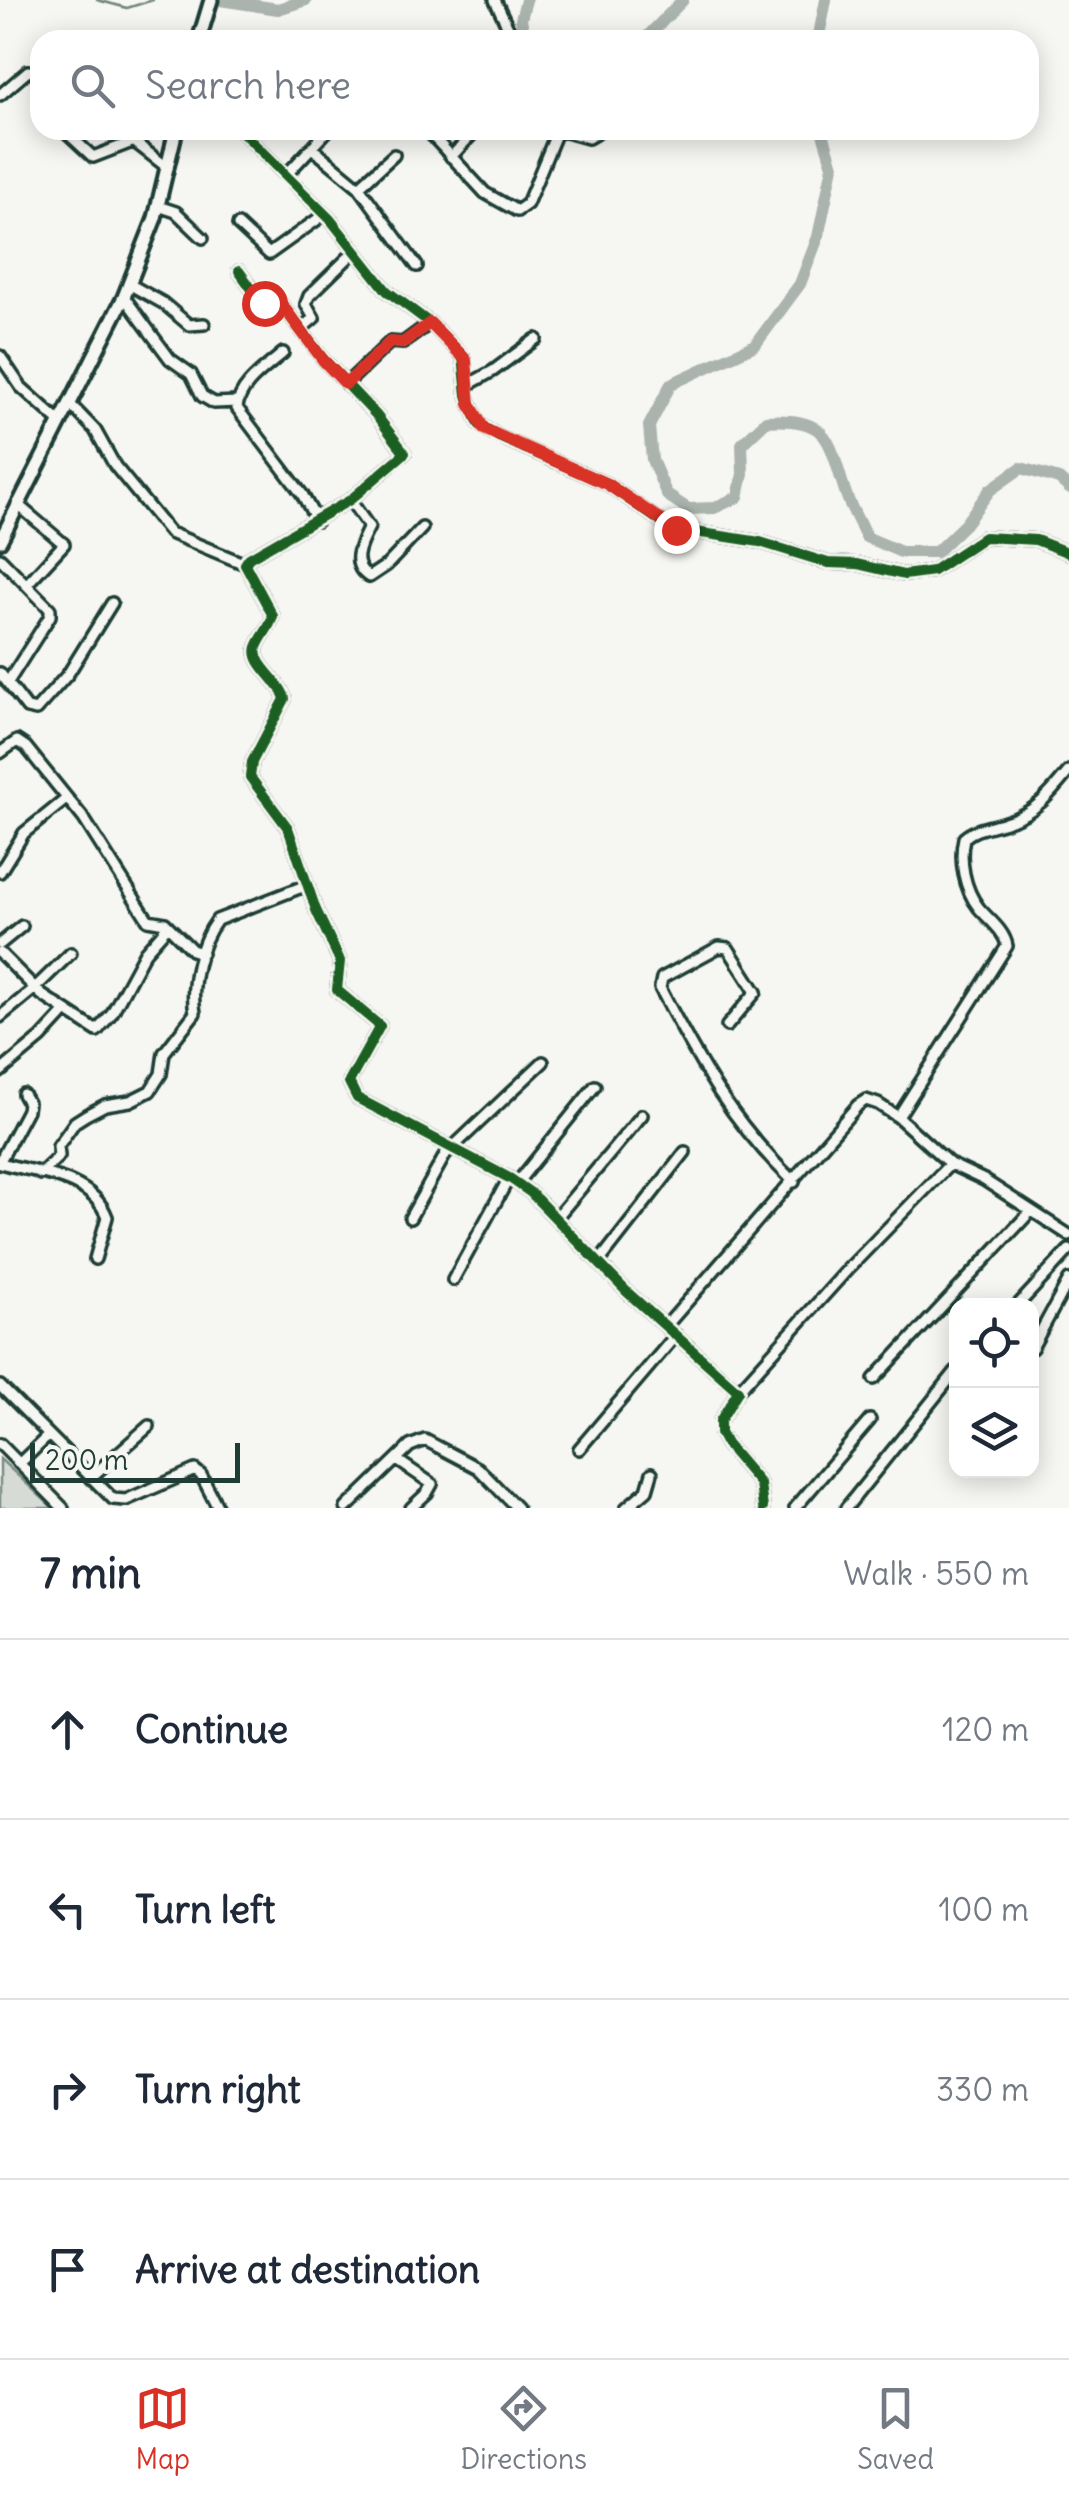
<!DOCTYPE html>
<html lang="en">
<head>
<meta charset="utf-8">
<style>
  :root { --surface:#fff; --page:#f6f6f7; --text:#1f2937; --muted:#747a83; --line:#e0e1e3; --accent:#d93025 }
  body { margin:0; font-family:Delius,sans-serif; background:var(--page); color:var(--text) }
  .controls { position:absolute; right:30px; bottom:30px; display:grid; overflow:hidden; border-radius:20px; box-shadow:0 5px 25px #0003 }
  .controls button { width:90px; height:90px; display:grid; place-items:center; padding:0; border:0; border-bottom:2px solid var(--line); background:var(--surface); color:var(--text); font:50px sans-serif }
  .scale { position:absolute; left:30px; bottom:25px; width:210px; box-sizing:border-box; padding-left:10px; border:5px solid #1f3d34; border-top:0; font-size:28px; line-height:35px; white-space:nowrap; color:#1f3d34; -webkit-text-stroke:8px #f6f6f2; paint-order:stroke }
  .stop { position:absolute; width:30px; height:30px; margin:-22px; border:8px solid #d93025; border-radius:50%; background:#fff }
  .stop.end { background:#d93025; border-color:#fff; box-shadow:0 2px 10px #0008 }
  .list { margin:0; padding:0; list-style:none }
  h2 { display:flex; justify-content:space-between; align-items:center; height:130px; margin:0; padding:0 40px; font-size:42px }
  h2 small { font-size:32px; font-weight:400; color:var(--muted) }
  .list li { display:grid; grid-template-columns:65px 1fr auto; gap:30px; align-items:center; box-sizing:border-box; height:180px; padding:0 40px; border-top:2px solid var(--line) }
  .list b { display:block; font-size:38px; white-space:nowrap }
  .list em { font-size:32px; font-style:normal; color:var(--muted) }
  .icon { flex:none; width:55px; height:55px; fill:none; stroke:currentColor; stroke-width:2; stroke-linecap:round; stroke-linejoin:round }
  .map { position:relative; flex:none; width:1069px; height:1508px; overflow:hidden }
  .search { position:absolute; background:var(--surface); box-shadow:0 5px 25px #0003; left:30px; right:30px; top:30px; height:110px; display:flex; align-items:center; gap:25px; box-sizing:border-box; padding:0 35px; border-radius:30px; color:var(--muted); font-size:38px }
  .sheet { height:850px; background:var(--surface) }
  nav { display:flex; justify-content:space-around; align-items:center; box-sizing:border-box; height:140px; border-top:2px solid var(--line); background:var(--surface); font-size:28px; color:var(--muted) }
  nav a { display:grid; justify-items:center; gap:5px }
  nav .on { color:var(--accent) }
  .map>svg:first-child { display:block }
  .green { fill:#d6dbd6; stroke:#7a8c85; stroke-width:2.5 }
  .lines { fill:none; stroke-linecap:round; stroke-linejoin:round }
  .stream { stroke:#72847d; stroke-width:2.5 }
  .river { stroke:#aab3ae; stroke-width:12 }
  .minor-casing { stroke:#1f3d34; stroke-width:16 }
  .secondary-casing { stroke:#1f3d34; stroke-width:19 }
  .minor { stroke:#f6f6f2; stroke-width:9 }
  .secondary { stroke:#f6f6f2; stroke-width:11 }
  .cycleway-casing { stroke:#f6f6f2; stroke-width:16 }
  .cycleway { stroke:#1b5e20; stroke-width:10 }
  .route { stroke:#d93025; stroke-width:12 }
</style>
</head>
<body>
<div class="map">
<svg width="1069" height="1508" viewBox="0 0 1069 1508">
  <rect width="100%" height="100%" fill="#f6f6f2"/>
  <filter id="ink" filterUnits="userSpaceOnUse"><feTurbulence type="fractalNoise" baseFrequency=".01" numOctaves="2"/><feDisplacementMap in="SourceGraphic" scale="20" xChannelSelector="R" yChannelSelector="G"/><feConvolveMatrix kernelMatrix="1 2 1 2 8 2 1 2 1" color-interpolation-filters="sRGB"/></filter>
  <g filter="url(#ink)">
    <path class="green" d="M 0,1459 L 53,1508 L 0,1508 Z"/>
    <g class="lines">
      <path class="stream" d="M 97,0 L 127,8 L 153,0"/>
      <path class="river" d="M 220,0 L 278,9 L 306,0
        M 525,40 L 521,19 L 526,0
        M 644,40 L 683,0
        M 818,40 L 826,0
        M 822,130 L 833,166 L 818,237 L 800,284 L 755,345 L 671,384 L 649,426 L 652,460 L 667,495 L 688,509 L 714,508 L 738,497 L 743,474 L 742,444 L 766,421 C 832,417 828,441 846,494 C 851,509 860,523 866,537 L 901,552 L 936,552 L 965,524 L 990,490 L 1021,468 L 1059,479 L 1069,488"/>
      <g class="minor-casing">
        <path id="minor" d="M 495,0 L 514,40
          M 0,95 L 28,71 L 40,73
          M 64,130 L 93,157 L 132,142
          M 119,130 L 168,168
          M 240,130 L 330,219 L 387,291 L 430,323 L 463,356 L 467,395 L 479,424 L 499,437 L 607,484 L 670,528 L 760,542 L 828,563 L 857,564 L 904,575 L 933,571 L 984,537 L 1036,540 L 1069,553
          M 427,130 L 485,193 L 517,211 L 527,204 L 556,134 L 563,131 L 588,138 L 600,131
          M 312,148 L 359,187 L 417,266
          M 451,157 L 476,130
          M 287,174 L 328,130
          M 359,187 L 394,155
          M 158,206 L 176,212 L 203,238
          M 238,225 L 269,254 L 325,214
          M 239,271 L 261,302 L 279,301 L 323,359 L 377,416 L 405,453 L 350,500 L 249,558 L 245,564 L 273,616 C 270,628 261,636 257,647 C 251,664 282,682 285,699 L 252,762 L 250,777 L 288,828 L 316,910 L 340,961 L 337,990 L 380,1026 L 349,1082 L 357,1098 L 511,1179 L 531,1193 L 627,1292 L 738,1391 L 720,1421 L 720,1433 L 726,1444 L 760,1484 L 763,1508
          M 129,284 L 163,303 L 189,325 L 204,324
          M 124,297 L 170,359 L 191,374 L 202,396 L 214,403 L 237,402
          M 301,329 L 314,318 L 306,304 L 309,296 L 355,251
          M 283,353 C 266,368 239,385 237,408 L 302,494 L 317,521
          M 0,356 L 21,387 L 59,421
          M 346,384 L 390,342 L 403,343 L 430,323
          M 466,386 L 493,371 L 536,339
          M 69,403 L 95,430 L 115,466 L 170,533 L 245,564
          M 350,500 L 369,527 C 360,545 349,564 369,577 L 387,565 L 422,528
          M 17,504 L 64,544 L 27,584
          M 0,558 L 50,609 L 50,616 L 8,682
          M 0,673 L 27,708 L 36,710 L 68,674 L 112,603
          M 0,753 L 17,741 L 26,747 L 84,819 L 148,920 L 165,923 L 192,950 L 202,953
          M 0,872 L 24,833 L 65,800
          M 0,944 L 22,926
          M 0,953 L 42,995 L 97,1031 L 112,1013 L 145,952 L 168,926
          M 0,1017 L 34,989 L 71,953
          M 727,1026 L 756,992 L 728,948 L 719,947 L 662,978 L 660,988 C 701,1066 730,1120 794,1182
          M 0,1072 L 41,1038 L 65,1012
          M 451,1149 L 543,1062
          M 0,1161 L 27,1110 L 28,1103 L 23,1094
          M 0,1163 C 36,1173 92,1176 107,1217 L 95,1259
          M 950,1164 L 984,1180 L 1069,1235
          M 40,1174 L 59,1156 L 58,1146 L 75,1122 L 86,1115 L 105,1105 L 130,1101 L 150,1091 L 161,1074 L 164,1053 L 195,1013 C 190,984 199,944 217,920 L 307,885
          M 517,1183 L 595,1086
          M 410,1218 L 449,1148
          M 556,1218 L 642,1115
          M 599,1262 L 685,1152
          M 453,1280 L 509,1178
          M 1017,1306 L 1069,1250
          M 666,1326 L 858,1105 L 866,1100 L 878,1104 L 898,1117
          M 1032,1348 L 1069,1280
          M 874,1379 L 1031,1211
          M 0,1386 L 113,1499 L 126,1500 L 195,1470 L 201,1475 L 218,1508
          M 738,1391 L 848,1269 L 950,1164 L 898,1117 L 1007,946 C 1004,930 989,920 979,908 C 964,889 959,860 964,838 C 976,827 993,827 1008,821 C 1036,812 1051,793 1069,771
          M 0,1444 L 63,1508
          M 579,1449 L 676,1335
          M 397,1460 L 432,1484 L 427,1493 L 411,1508
          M 20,1463 L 49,1435
          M 90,1478 L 149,1426
          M 346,1508 L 410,1446 L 425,1440 L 478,1468 L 517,1508
          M 626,1508 L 647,1490 L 652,1473
          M 795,1508 L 870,1420
          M 846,1508 L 956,1371"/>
      </g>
      <g class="secondary-casing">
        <path id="secondary" d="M 199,40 L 211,0
          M 0,541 L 124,297 L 155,218 L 176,130"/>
      </g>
      <use href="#minor" class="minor"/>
      <use href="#secondary" class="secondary"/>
      <g class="cycleway-casing">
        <path id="cycleway" d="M 240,130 L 330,219 L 387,291 L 430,323 L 463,356 L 467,395 L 479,424 L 499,437 L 607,484 L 670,528 L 760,542 L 828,563 L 857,564 L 904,575 L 933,571 L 984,537 L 1036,540 L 1069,553
          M 239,271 L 261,302 L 279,301 L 323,359 L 377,416 L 405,453 L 350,500 L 249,558 L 245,564 L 273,616 C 270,628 261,636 257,647 C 251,664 282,682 285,699 L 252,762 L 250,777 L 288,828 L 316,910 L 340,961 L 337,990 L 380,1026 L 349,1082 L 357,1098 L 511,1179 L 531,1193 L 627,1292 L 738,1391 L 720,1421 L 720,1433 L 726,1444 L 760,1484 L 763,1508"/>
      </g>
      <use href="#cycleway" class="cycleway"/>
    </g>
  </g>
  <g class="lines" filter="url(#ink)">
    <path class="route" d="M 264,303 L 279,301 L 323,360 L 346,384 L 390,342 L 403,343 L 430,323 L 466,360 L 470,404 L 484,429 L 607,484 L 676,530"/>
  </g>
</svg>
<div class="controls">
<button><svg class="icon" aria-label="locate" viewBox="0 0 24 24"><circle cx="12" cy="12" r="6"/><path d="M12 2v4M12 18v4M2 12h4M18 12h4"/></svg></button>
<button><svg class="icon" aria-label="layers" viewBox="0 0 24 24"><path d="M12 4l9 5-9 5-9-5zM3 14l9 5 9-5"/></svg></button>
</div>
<div class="scale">200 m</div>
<div class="stop" style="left:264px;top:303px"></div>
<div class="stop end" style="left:676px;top:530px"></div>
<div class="search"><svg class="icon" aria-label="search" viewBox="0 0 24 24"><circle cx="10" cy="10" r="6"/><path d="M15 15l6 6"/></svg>Search here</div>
</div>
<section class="sheet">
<h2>7 min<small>Walk · 550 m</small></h2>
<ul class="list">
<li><svg class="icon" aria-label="ahead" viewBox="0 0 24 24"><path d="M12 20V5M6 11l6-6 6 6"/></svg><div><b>Continue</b></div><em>120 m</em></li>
<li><svg class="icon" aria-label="left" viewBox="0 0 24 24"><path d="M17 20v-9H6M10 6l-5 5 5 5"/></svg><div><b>Turn left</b></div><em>100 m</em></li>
<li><svg class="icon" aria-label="right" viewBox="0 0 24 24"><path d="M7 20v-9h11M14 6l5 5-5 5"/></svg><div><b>Turn right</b></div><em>330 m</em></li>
<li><svg class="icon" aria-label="arrive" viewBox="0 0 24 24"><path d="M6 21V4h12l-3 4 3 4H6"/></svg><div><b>Arrive at destination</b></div></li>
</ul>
</section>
<nav>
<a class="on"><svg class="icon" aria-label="map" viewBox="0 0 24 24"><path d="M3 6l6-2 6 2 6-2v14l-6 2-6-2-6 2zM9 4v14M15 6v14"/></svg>Map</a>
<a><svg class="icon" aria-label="directions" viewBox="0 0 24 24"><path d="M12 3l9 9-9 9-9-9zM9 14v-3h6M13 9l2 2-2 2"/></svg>Directions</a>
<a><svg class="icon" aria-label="saved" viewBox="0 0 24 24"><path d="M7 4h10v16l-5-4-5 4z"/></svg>Saved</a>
</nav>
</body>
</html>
